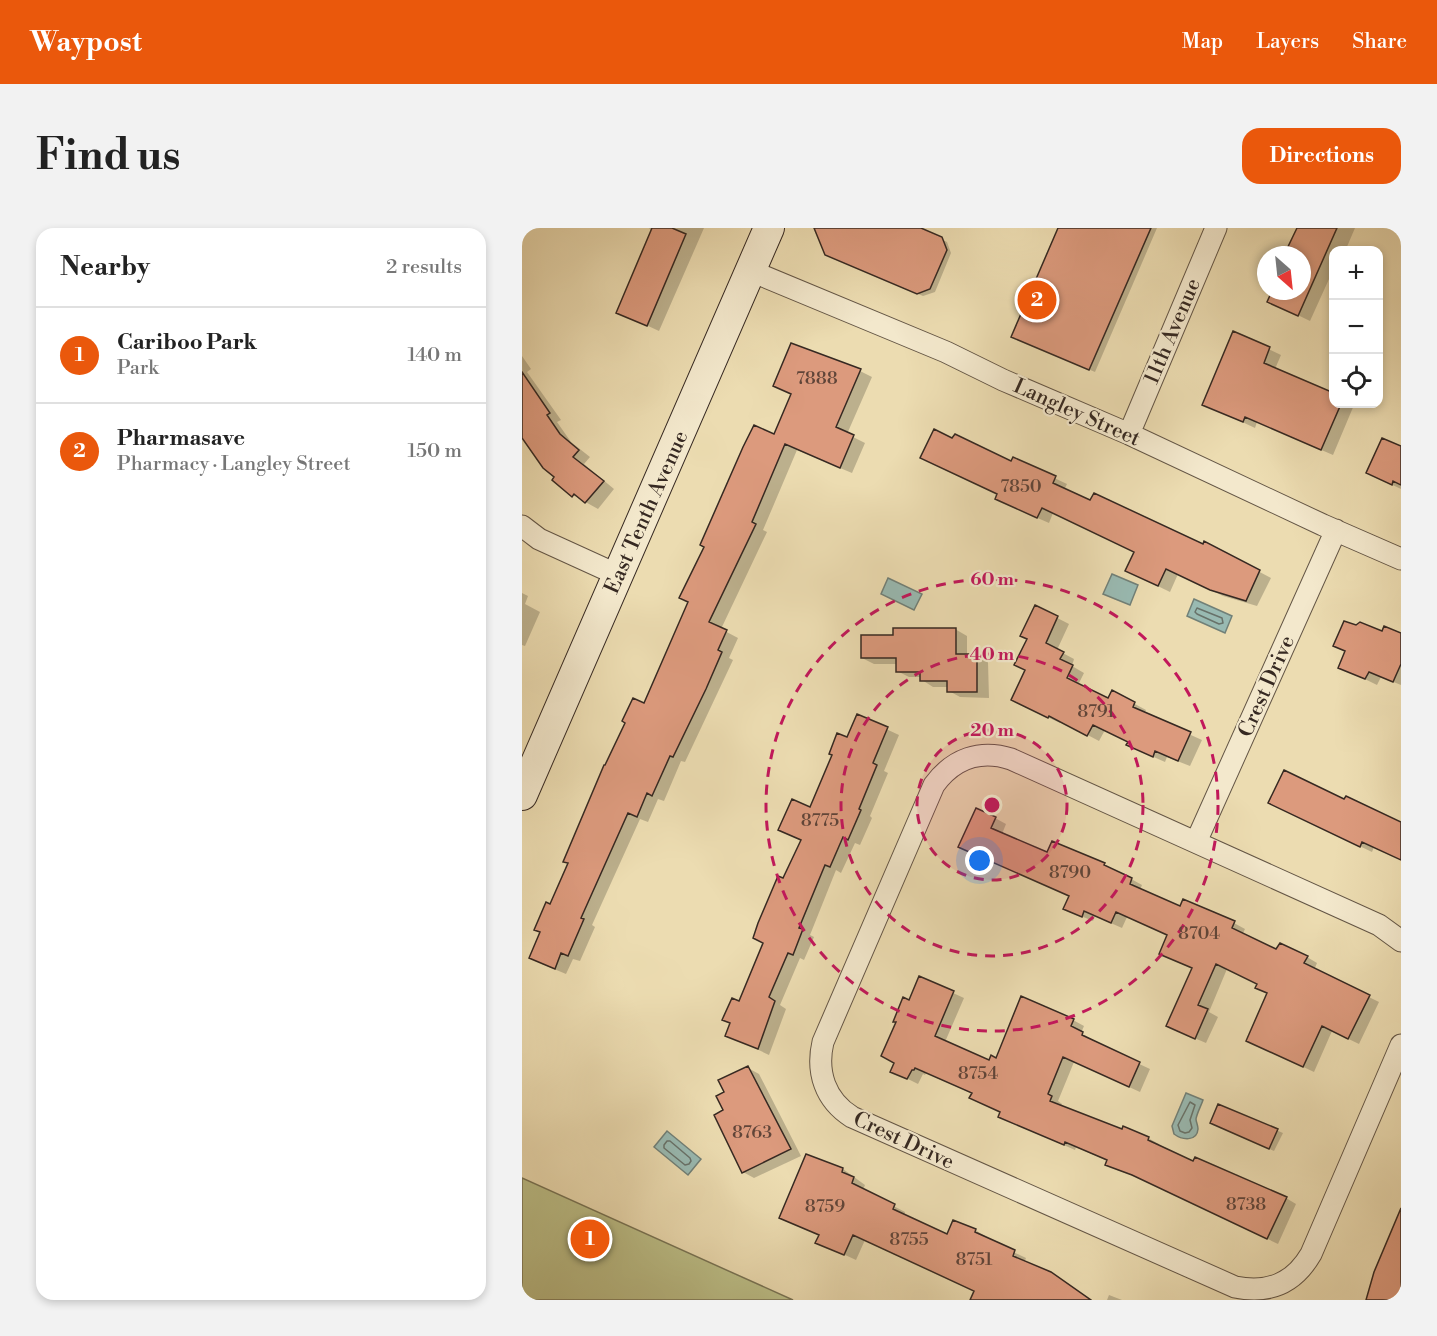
<!DOCTYPE html>
<html lang="en">
<head>
<meta charset="utf-8">
<style>
  :root { --surface:#fff; --page:#f2f2f2; --text:#222; --muted:#767676; --line:#e0e0e0; --accent:#ea580c }
  body { margin:0; font-family:"Libre Bodoni",serif; background:var(--page); color:var(--text) }
  .controls { position:absolute; right:18px; top:18px; display:grid; overflow:hidden; border-radius:12px; box-shadow:0 3px 9px #0003 }
  .controls button { width:54px; height:54px; display:grid; place-items:center; padding:0; border:0; border-bottom:2px solid var(--line); background:var(--surface); color:var(--text); font:30px sans-serif }
  .compass { position:absolute; left:735px; top:18px; width:54px; height:54px; border-radius:50%; background:var(--surface); box-shadow:0 3px 9px #0003; rotate:153deg }
  .you { position:absolute; left:458px; top:633px; width:21px; height:21px; margin:-15px; border:4px solid #fff; border-radius:50%; background:#1a73e8; box-shadow:0 0 0 9px #1a73e833 }
  .badge { display:grid; place-items:center; width:39px; height:39px; border-radius:50%; background:var(--accent); color:#fff; font-size:20px; font-weight:700 }
  .pin { position:absolute; translate:-50% -50%; border:3px solid #fff; box-shadow:0 2px 6px #0006 }
  .list { margin:0; padding:0; list-style:none }
  h2 { display:flex; justify-content:space-between; align-items:center; height:78px; margin:0; padding:0 24px; font-size:26px }
  h2 small { font-size:20px; font-weight:400; color:var(--muted) }
  .list li { display:grid; grid-template-columns:39px 1fr auto; gap:18px; align-items:center; box-sizing:border-box; height:96px; padding:0 24px; border-top:2px solid var(--line) }
  .list b { display:block; font-size:22px; white-space:nowrap }
  .list p { margin:0; font-size:20px; white-space:nowrap; color:var(--muted) }
  .list em { font-size:20px; font-style:normal; color:var(--muted) }
  .icon { flex:none; width:33px; height:33px; fill:none; stroke:currentColor; stroke-width:2; stroke-linecap:round; stroke-linejoin:round }
  .map { position:relative; flex:none; width:879px; height:1072px; overflow:hidden; border-radius:18px }
  header { display:flex; align-items:center; gap:36px; box-sizing:border-box; height:84px; padding:0 30px; background:var(--accent); color:#fff }
  header strong { font-size:28px }
  nav { display:flex; gap:33px; margin-inline-start:auto; font-size:21px }
  .intro { display:flex; align-items:center; justify-content:space-between; box-sizing:border-box; height:144px; padding:0 36px }
  h1 { margin:0; font-size:42px }
  .button { padding:15px 27px; border-radius:18px; background:var(--accent); color:#fff; font-size:21px; font-weight:700 }
  main { display:flex; gap:36px; padding:0 36px }
  aside { flex:1; background:var(--surface); border-radius:18px; box-shadow:0 3px 9px #0003 }
  .map>svg:first-child { display:block }
  .green { fill:#bcbf88; stroke:#797455; stroke-width:1.5 }
  .water { fill:#99bab2; stroke:#718078; stroke-width:1.5 }
  .shadow { fill:#0003 }
  .lines { fill:none; stroke-linecap:round; stroke-linejoin:round }
  .shore { stroke:#68726a; stroke-width:1.5 }
  .building { fill:#dc9a7d; stroke:#362922; stroke-width:1.5 }
  .minor-casing { stroke:#645646; stroke-width:23 }
  .secondary-casing { stroke:#362922; stroke-width:32 }
  .minor { stroke:#f3e8cc; stroke-width:21 }
  .secondary { stroke:#f3e8cc; stroke-width:30 }
  .ring { fill:none; stroke:#c2185b; stroke-width:3; stroke-dasharray:10 8 }
  .labels { text-anchor:middle; stroke-width:4.5; stroke-linejoin:round; paint-order:stroke }
  .number-label { font-size:18px; fill:#604539 }
  .street-label { font-size:21px; fill:#362922; stroke:#f3e8cc }
  .centre { fill:#c2185b; stroke:#f3e8cc; stroke-width:3 }
  .ring-label { font-size:18px; text-anchor:middle; font-weight:bold; fill:#c2185b; stroke:#f3e8cc; stroke-width:4.5; stroke-linejoin:round; paint-order:stroke }
</style>
</head>
<body>
<header>
<strong>Waypost</strong>
<nav><a>Map</a><a>Layers</a><a>Share</a></nav>
</header>
<div class="intro"><h1>Find us</h1><a class="button">Directions</a></div>
<main>
<aside>
<h2>Nearby<small>2 results</small></h2>
<ul class="list">
<li><span class="badge">1</span><div><b>Cariboo Park</b><p>Park</p></div><em>140 m</em></li>
<li><span class="badge">2</span><div><b>Pharmasave</b><p>Pharmacy · Langley Street</p></div><em>150 m</em></li>
</ul>
</aside>
<div class="map">
<svg width="879" height="1072" viewBox="0 0 879 1072">
  <rect width="100%" height="100%" fill="#ecdcb1"/>
  <filter id="stains"><feTurbulence type="fractalNoise" baseFrequency=".00333" numOctaves="4"/><feColorMatrix values="0 0 0 0 .2 0 0 0 0 .09 0 0 0 0 .02 0 0 0 .5 -.17"/></filter>
  <radialGradient id="worn" r=".72"><stop offset=".6" stop-color="#630" stop-opacity="0"/><stop offset="1" stop-color="#630" stop-opacity=".3"/></radialGradient>
  <path class="green" d="M 0,950 L 271,1072 L 0,1072 Z"/>
  <path class="water" d="M 590,346 L 616,357 L 608,377 L 581,366 Z
    M 366,350 L 400,366 L 392,382 L 359,366 Z
    M 672,371 L 710,388 L 703,405 L 665,388 Z
    M 664,865 L 681,872 C 679,878 675,885 674,891 C 674,894 676,897 676,901 C 675,914 660,912 652,906 L 650,898 Z
    M 145,903 L 179,931 L 166,947 L 132,919 Z"/>
  <path class="shadow" d="M 127,0 L 182,0 L 137,103 L 96,84 L 130,3 Z
    M 301,0 L 395,0 L 425,14 L 429,25 L 413,64 L 401,68 L 310,29 Z
    M 538,0 L 635,0 L 573,144 L 496,111 Z
    M 776,0 L 833,0 L 824,21 L 821,19 L 819,22 L 812,22 L 812,40 L 788,93 L 747,73 L 751,63 L 780,63 L 780,27 L 759,27 L 763,19 L 767,21 Z
    M 712,105 L 759,127 L 753,141 L 812,176 L 832,177 L 811,227 L 735,194 L 733,200 L 682,176 Z
    M 0,128 L 9,141 L 5,144 L 39,192 L 35,194 L 49,214 L 68,229 L 62,236 L 92,261 L 76,281 L 51,267 L 0,207 Z
    M 338,143 L 350,149 L 325,206 L 343,215 L 330,245 L 275,222 L 241,302 L 245,304 L 199,401 L 216,410 L 207,430 L 211,432 L 163,534 L 159,533 L 142,573 L 136,571 L 126,594 L 118,591 L 70,697 L 73,699 L 58,733 L 51,731 L 44,746 L 20,736 L 9,729 L 28,678 L 253,208 L 271,167 L 252,157 Z
    M 879,220 L 879,261 L 858,251 Z
    M 492,231 L 545,256 L 542,262 L 682,318 L 683,315 L 749,350 L 735,378 L 701,368 L 656,346 L 648,364 L 605,343 L 614,324 L 531,285 L 527,295 L 486,277 Z
    M 0,365 L 6,368 L 3,376 L 18,384 L 3,418 L 0,417 Z
    M 514,379 L 547,396 L 535,422 L 552,431 L 550,438 L 562,445 L 556,457 L 587,472 L 591,464 L 624,482 L 622,486 L 680,512 L 668,538 L 645,529 L 643,534 L 618,523 L 606,517 L 607,514 L 583,502 L 577,513 L 539,493 L 538,495 L 502,478 L 506,411 Z
    M 433,401 L 445,408 L 445,428 L 455,428 L 466,434 L 467,470 L 438,469 L 427,463 L 427,459 L 411,459 L 400,452 L 400,449 L 387,449 L 375,443 L 376,436 L 352,436 L 340,430 L 373,409 Z
    M 861,405 L 879,407 L 879,457 L 859,449 L 855,457 L 818,439 L 824,424 L 813,418 Z
    M 336,488 L 377,507 L 362,543 L 366,545 L 348,588 L 350,590 L 338,617 L 333,615 L 319,645 L 314,642 L 288,707 L 292,709 L 282,732 L 278,730 L 258,777 L 264,781 L 247,827 L 205,807 L 242,715 L 262,652 L 280,613 L 258,602 L 289,581 L 326,511 Z
    M 823,573 L 879,595 L 879,632 L 852,619 L 850,624 L 760,581 Z
    M 473,590 L 484,596 L 480,606 L 526,626 L 582,636 L 620,657 L 618,662 L 659,680 L 662,673 L 712,695 L 723,701 L 720,707 L 755,723 L 785,729 L 795,735 L 792,742 L 857,774 L 837,816 L 810,803 L 792,844 L 737,818 L 747,766 L 737,756 L 705,741 L 687,784 L 696,789 L 684,815 L 656,803 L 671,740 L 639,725 L 647,707 L 605,689 L 600,700 L 573,688 L 571,693 L 554,686 L 548,668 L 449,624 Z
    M 398,750 L 442,770 L 423,814 L 468,834 L 551,792 L 562,798 L 559,805 L 571,812 L 570,814 L 628,841 L 618,864 L 552,834 L 536,873 L 540,876 L 539,879 L 601,903 L 626,910 L 637,916 L 636,919 L 672,935 L 764,970 L 774,976 L 756,1016 L 623,952 L 595,942 L 585,936 L 586,933 L 554,919 L 553,922 L 489,894 L 480,884 L 451,866 L 404,845 L 403,847 L 401,846 L 396,856 L 370,843 L 388,774 Z
    M 226,840 L 237,846 L 279,928 L 232,950 L 221,944 L 203,883 L 204,865 Z
    M 697,878 L 761,905 L 752,923 L 695,897 Z
    M 321,941 L 343,957 L 341,962 L 383,984 L 382,988 L 426,1008 L 453,1002 L 465,1009 L 464,1011 L 504,1030 L 502,1035 L 569,1072 L 450,1072 L 454,1064 L 343,1012 L 334,1032 L 295,1014 L 298,1008 L 259,989 Z
    M 587,1067 L 600,1072 L 585,1072 Z"/>
  <g class="lines">
    <path class="shore" d="M 675,380 L 700,390 L 701,395 L 697,396 L 675,386 L 673,384 Z
      M 668,874 L 673,877 L 668,892 L 670,900 L 667,904 L 663,905 L 658,903 L 656,897 Z
      M 145,913 L 148,913 L 168,930 L 169,933 L 167,936 L 163,937 L 142,920 L 142,917 Z"/>
  </g>
  <path class="building" d="M 130,0 L 150,0 L 164,6 L 125,98 L 94,85 Z
    M 292,0 L 399,0 L 420,9 L 425,22 L 408,61 L 395,66 L 303,27 Z
    M 536,0 L 629,0 L 567,142 L 489,109 Z
    M 775,0 L 815,0 L 776,88 L 745,74 L 750,63 L 780,63 L 780,27 L 762,27 Z
    M 711,103 L 748,119 L 742,135 L 812,165 L 812,176 L 819,176 L 799,222 L 723,189 L 721,194 L 680,177 Z
    M 269,115 L 339,141 L 314,199 L 332,207 L 318,240 L 263,216 L 230,294 L 234,296 L 187,394 L 205,402 L 196,422 L 200,424 L 184,461 L 151,529 L 148,528 L 130,568 L 125,565 L 115,589 L 106,585 L 59,690 L 62,691 L 46,728 L 39,725 L 33,741 L 7,730 L 18,704 L 12,702 L 24,674 L 28,676 L 46,635 L 41,634 L 82,537 L 83,537 L 103,495 L 100,493 L 111,470 L 122,475 L 166,374 L 157,370 L 182,319 L 178,317 L 221,219 L 232,197 L 252,206 L 269,166 L 251,158 Z
    M 0,144 L 28,185 L 25,187 L 38,206 L 57,222 L 51,229 L 82,253 L 63,275 L 52,266 L 50,269 L 30,252 L 32,249 L 21,240 L 0,210 Z
    M 412,201 L 430,210 L 433,206 L 489,233 L 491,229 L 534,248 L 531,255 L 568,272 L 572,265 L 681,316 L 682,313 L 738,342 L 724,373 L 688,362 L 644,341 L 636,358 L 603,343 L 612,324 L 520,280 L 515,290 L 473,271 L 475,266 L 398,230 Z
    M 860,210 L 879,218 L 879,257 L 871,253 L 870,257 L 844,245 Z
    M 513,377 L 536,388 L 524,415 L 542,424 L 538,431 L 551,437 L 545,450 L 586,470 L 590,462 L 613,474 L 611,479 L 669,504 L 656,533 L 633,523 L 631,529 L 604,517 L 606,514 L 571,497 L 565,508 L 527,488 L 526,490 L 489,472 L 503,442 L 492,437 L 505,411 L 498,408 Z
    M 822,393 L 834,397 L 838,394 L 860,403 L 862,398 L 879,405 L 879,436 L 871,454 L 847,444 L 843,451 L 816,440 L 823,423 L 811,418 Z
    M 371,400 L 434,400 L 434,426 L 455,426 L 455,464 L 425,464 L 425,453 L 398,453 L 398,444 L 374,444 L 374,430 L 339,430 L 339,407 L 371,407 Z
    M 335,486 L 366,499 L 351,535 L 355,537 L 337,581 L 339,582 L 326,612 L 321,609 L 308,639 L 303,637 L 277,700 L 281,701 L 271,727 L 266,725 L 247,769 L 253,773 L 236,821 L 203,808 L 208,795 L 200,792 L 210,770 L 217,773 L 241,715 L 231,710 L 236,695 L 256,648 L 261,650 L 279,612 L 256,602 L 270,571 L 288,579 L 310,527 L 307,526 L 315,505 L 325,509 Z
    M 762,542 L 822,571 L 824,568 L 879,594 L 879,632 L 840,614 L 838,619 L 746,575 Z
    M 454,580 L 474,589 L 469,600 L 525,624 L 530,613 L 583,635 L 582,637 L 610,650 L 608,656 L 658,678 L 661,671 L 713,693 L 710,700 L 754,721 L 758,715 L 786,728 L 782,735 L 848,767 L 826,811 L 800,798 L 781,839 L 724,813 L 745,765 L 733,760 L 735,756 L 694,736 L 676,777 L 686,781 L 673,811 L 644,798 L 670,740 L 637,726 L 645,707 L 594,684 L 589,695 L 562,683 L 560,689 L 541,681 L 547,668 L 436,619 Z
    M 397,748 L 432,763 L 413,808 L 467,832 L 469,827 L 474,830 L 499,768 L 552,791 L 549,798 L 561,804 L 560,807 L 618,834 L 607,859 L 541,829 L 526,866 L 530,868 L 528,873 L 600,901 L 601,898 L 627,909 L 626,912 L 671,933 L 673,929 L 765,969 L 745,1011 L 610,947 L 583,937 L 585,932 L 543,914 L 542,917 L 476,889 L 478,884 L 447,870 L 450,865 L 393,840 L 392,842 L 390,842 L 385,851 L 368,844 L 372,835 L 359,828 L 374,794 L 371,794 L 381,769 L 387,772 Z
    M 226,838 L 269,921 L 220,945 L 192,887 L 201,882 L 194,868 L 202,864 L 196,852 Z
    M 696,876 L 756,901 L 747,921 L 688,895 Z
    M 284,926 L 321,940 L 320,944 L 332,949 L 330,955 L 373,976 L 371,981 L 425,1006 L 431,992 L 454,1001 L 453,1004 L 493,1022 L 491,1028 L 529,1044 L 569,1072 L 448,1072 L 452,1063 L 331,1007 L 322,1027 L 293,1015 L 297,1007 L 257,990 Z
    M 879,980 L 879,1072 L 844,1072 L 852,1044 Z"/>
  <g class="lines">
    <g class="minor-casing">
      <path id="minor" d="M 229,43 L 424,124 L 481,152 L 607,206 L 801,297 L 879,331
        M 607,206 L 694,0
        M 0,298 L 17,311 L 96,347
        M 674,614 L 814,302
        M 879,713 L 857,697 L 489,531 C 458,521 431,531 412,557 L 301,814 C 294,844 303,872 330,889 L 713,1059 C 747,1066 772,1055 789,1026 L 879,817"/>
    </g>
    <g class="secondary-casing">
      <path id="secondary" d="M 0,567 L 247,0"/>
    </g>
    <use href="#minor" class="minor"/>
    <use href="#secondary" class="secondary"/>
  </g>
  <circle cx="470" cy="577" r="75" fill="#c2185b" fill-opacity=".12"/>
  <g class="ring">
    <circle cx="470" cy="577" r="75"/>
    <circle cx="470" cy="577" r="151"/>
    <circle cx="470" cy="577" r="226"/>
  </g>
  <g class="labels">
    <g class="number-label">
      <text x="295" y="156">7888</text>
      <text x="499" y="264">7850</text>
      <text x="574" y="489">8791</text>
      <text x="298" y="598">8775</text>
      <text x="548" y="650">8790</text>
      <text x="677" y="711">8704</text>
      <text x="456" y="851">8754</text>
      <text x="230" y="910">8763</text>
      <text x="724" y="982">8738</text>
      <text x="303" y="984">8759</text>
      <text x="387" y="1017">8755</text>
      <text x="452" y="1037">8751</text>
    </g>
    <g class="street-label">
      <text transform="translate(650 103) rotate(-67)" y="7">11th Avenue</text>
      <text transform="translate(555 184) rotate(24)" y="7">Langley Street</text>
      <text transform="translate(124 284) rotate(-66)" y="7">East Tenth Avenue</text>
      <text transform="translate(744 458) rotate(-66)" y="7">Crest Drive</text>
      <text transform="translate(382 912) rotate(25)" y="7">Crest Drive</text>
    </g>
  </g>
  <circle cx="470" cy="577" r="9" class="centre"/>
  <g class="ring-label">
    <text x="470" y="357">60 m</text>
    <text x="470" y="432">40 m</text>
    <text x="470" y="508">20 m</text>
  </g>
  <rect width="100%" height="100%" filter="url(#stains)"/>
  <rect width="100%" height="100%" fill="url(#worn)"/>
</svg>
<div class="controls">
<button>+</button>
<button>−</button>
<button><svg class="icon" aria-label="locate" viewBox="0 0 24 24"><circle cx="12" cy="12" r="6"/><path d="M12 2v4M12 18v4M2 12h4M18 12h4"/></svg></button>
</div>
<svg class="compass" viewBox="-18 -18 36 36"><path d="M0-13l5 13h-10z" fill="#e53935"/><path d="M0 13l5-13h-10z" fill="#767676"/></svg>
<div class="you"></div>
<div class="pin badge" style="left:68px;top:1011px">1</div>
<div class="pin badge" style="left:515px;top:72px">2</div>
</div>
</main>
</body>
</html>
